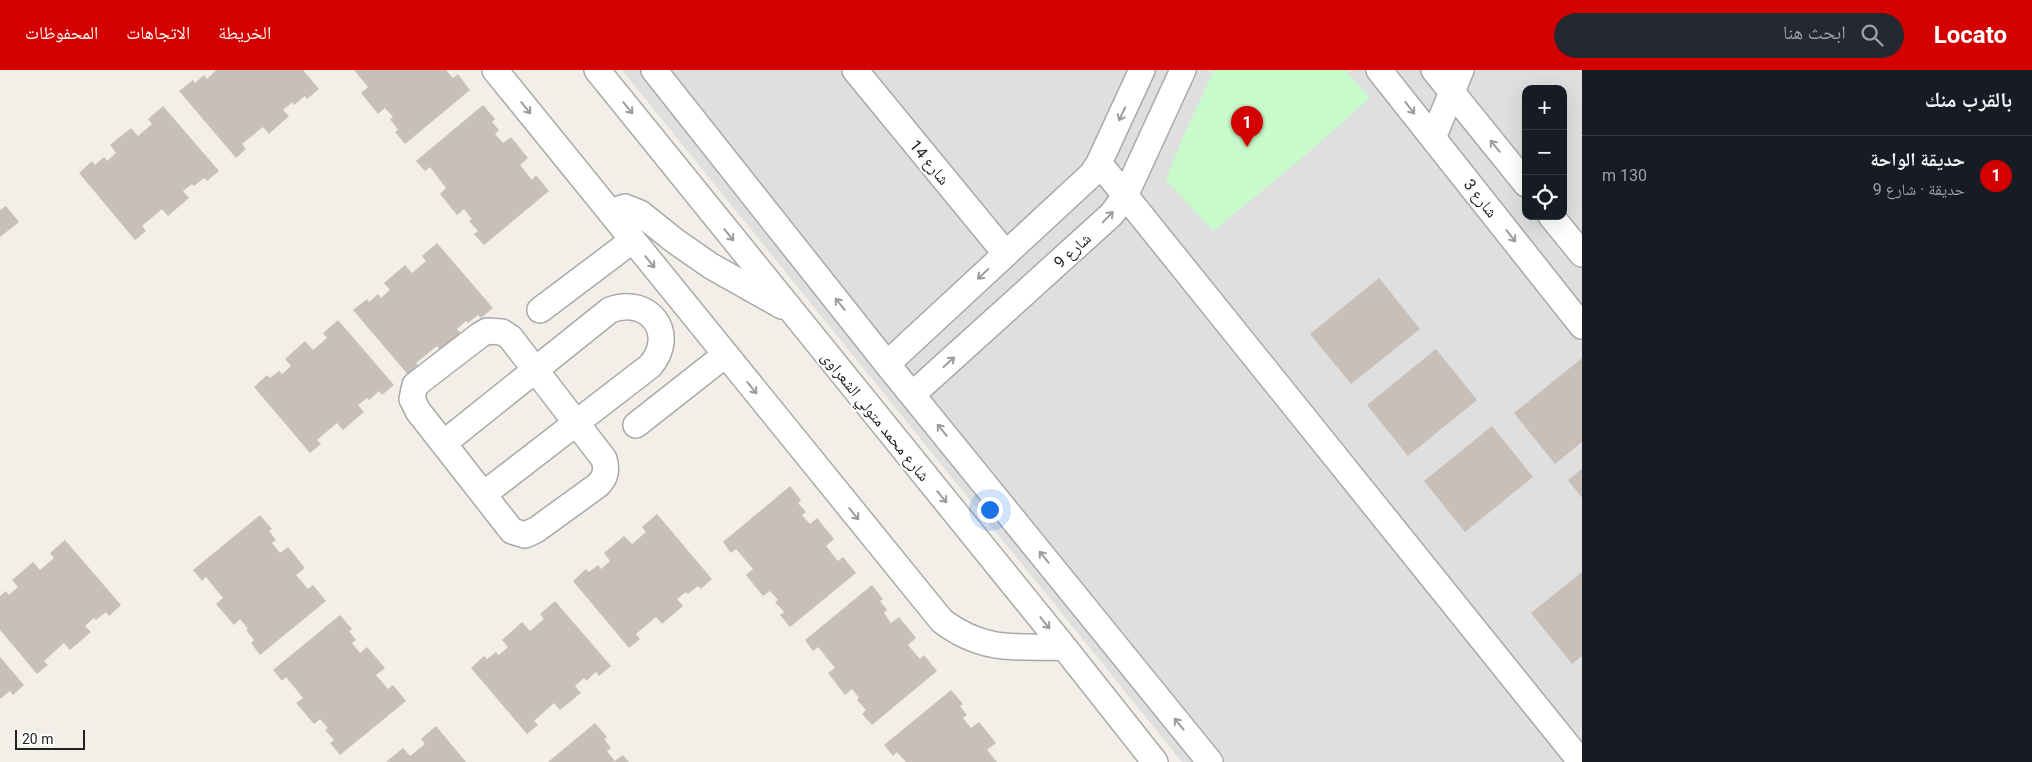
<!DOCTYPE html>
<html lang="ar">
<head>
<meta charset="utf-8">
<style>
  :root { --surface:#171b24; --page:#242831; --text:#f1f3f6; --muted:#9ea1a6; --line:#363941; --accent:#d40000 }
  body { margin:0; font-family:Roboto,"Noto Naskh Arabic",sans-serif; background:var(--page); color:var(--text); direction:rtl }
  .controls { position:absolute; right:15px; top:15px; display:grid; overflow:hidden; border-radius:10px; box-shadow:0 5px 20px #0002 }
  .controls button { width:45px; height:45px; display:grid; place-items:center; padding:0; border:0; border-bottom:1px solid var(--line); background:var(--surface); color:var(--text); font:25px sans-serif }
  .scale { position:absolute; left:15px; bottom:12px; width:70px; box-sizing:border-box; padding-left:5px; border:2px solid #222; border-top:0; font-size:14px; line-height:18px; white-space:nowrap; color:#222; -webkit-text-stroke:4px #fff; paint-order:stroke }
  .you { position:absolute; left:989px; top:439px; width:18px; height:18px; margin:-12px; border:4px solid #fff; border-radius:50%; background:#1a73e8; box-shadow:0 0 0 8px #1a73e833 }
  .badge { display:grid; place-items:center; width:32px; height:32px; border-radius:50%; background:var(--accent); color:#fff; font-size:16px; font-weight:700 }
  .pin { position:absolute; translate:-50% -41px; filter:drop-shadow(0 1px 2px #0008) }
  .pin::after { content:''; position:absolute; top:26px; width:18px; height:15px; background:inherit; clip-path:polygon(0 0,100% 0,50% 100%) }
  .list { margin:0; padding:0; list-style:none }
  h2 { display:flex; justify-content:space-between; align-items:center; height:65px; margin:0; padding:0 20px; font-size:21px }
  h2 small { font-size:16px; font-weight:400; color:var(--muted) }
  .list li { display:grid; grid-template-columns:32px 1fr auto; gap:15px; align-items:center; box-sizing:border-box; height:80px; padding:0 20px; border-top:1px solid var(--line) }
  .list b { display:block; font-size:19px; white-space:nowrap }
  .list p { margin:0; font-size:16px; white-space:nowrap; color:var(--muted) }
  .list em { font-size:16px; font-style:normal; color:var(--muted) }
  .icon { flex:none; width:28px; height:28px; fill:none; stroke:currentColor; stroke-width:2; stroke-linecap:round; stroke-linejoin:round }
  .map { position:relative; flex:none; width:1582px; height:692px; overflow:hidden; direction:ltr }
  header { display:flex; align-items:center; gap:30px; box-sizing:border-box; height:70px; padding:0 25px; background:var(--accent); color:#fff }
  header strong { font-size:24px }
  nav { display:flex; gap:28px; margin-inline-start:auto; font-size:18px }
  .search { width:350px; height:45px; background:var(--page); display:flex; align-items:center; gap:12px; box-sizing:border-box; padding:0 18px; border-radius:28px; color:var(--muted); font-size:19px }
  main { display:flex }
  aside { flex:1; background:var(--surface) }
  .map>svg:first-child { display:block }
  .residential { fill:#e0dfdf; fill-rule:evenodd }
  .park { fill:#c8facc }
  .building { fill:#c7bfb8 }
  .lines { fill:none; stroke-linecap:round; stroke-linejoin:round }
  .minor-casing { stroke:#a9a9a9; stroke-width:28 }
  .minor { stroke:#fff; stroke-width:25 }
  .oneway { stroke:#9c9c9c }
  .labels { text-anchor:middle; stroke-width:4.5; stroke-linejoin:round; paint-order:stroke }
  .street-label { font-size:16px; fill:#222; stroke:#fff }
</style>
</head>
<body>
<header>
<strong>Locato</strong>
<div class="search"><svg class="icon" aria-label="search" viewBox="0 0 24 24"><circle cx="10" cy="10" r="6"/><path d="M15 15l6 6"/></svg>ابحث هنا</div>
<nav><a>الخريطة</a><a>الاتجاهات</a><a>المحفوظات</a></nav>
</header>
<main>
<aside>
<h2>بالقرب منك<small></small></h2>
<ul class="list">
<li><span class="badge">1</span><div><b>حديقة الواحة</b><p>حديقة · شارع 9</p></div><em>130 m</em></li>
</ul>
</aside>
<div class="map">
<svg width="1582" height="692" viewBox="0 0 1582 692">
  <rect width="100%" height="100%" fill="#f2efe9"/>
  <path class="residential" d="M 622,0 L 1582,0 L 1582,692 L 1182,692 ZM 1526,19 L 1563,19 L 1563,146 L 1526,146 Z"/>
  <path class="park" d="M 1214,0 L 1345,0 L 1370,28 L 1301,89 L 1213,161 L 1166,110 L 1184,64 Z"/>
  <path class="building" d="M 216,0 L 303,0 L 319,19 L 307,29 L 305,26 L 294,35 L 293,32 L 283,40 L 289,46 L 269,64 L 263,57 L 242,74 L 246,79 L 236,88 L 179,21 L 193,10 L 195,13 L 204,5 L 207,9 Z
    M 354,0 L 446,0 L 453,8 L 458,4 L 470,20 L 405,74 L 395,62 L 398,60 L 390,49 L 393,47 L 385,38 L 378,44 L 361,23 L 368,17 Z
    M 483,35 L 495,49 L 492,52 L 499,60 L 495,64 L 503,73 L 511,67 L 528,88 L 520,95 L 532,110 L 536,105 L 549,121 L 484,175 L 474,164 L 478,161 L 469,151 L 472,149 L 464,139 L 457,145 L 440,124 L 446,118 L 430,97 L 425,101 L 416,91 Z
    M 163,36 L 219,101 L 207,111 L 204,108 L 194,116 L 192,114 L 183,121 L 189,128 L 168,146 L 162,139 L 142,156 L 146,161 L 135,170 L 79,103 L 92,91 L 95,95 L 104,87 L 107,91 L 116,83 L 110,75 L 131,58 L 138,66 L 152,54 L 148,49 Z
    M 6,136 L 19,152 L 0,167 L 0,140 Z
    M 437,173 L 493,238 L 481,248 L 478,245 L 468,253 L 466,251 L 457,259 L 463,265 L 442,283 L 437,276 L 416,293 L 420,298 L 410,307 L 353,240 L 367,229 L 369,232 L 378,224 L 381,228 L 390,220 L 384,213 L 405,195 L 412,203 L 426,191 L 422,186 Z
    M 1379,208 L 1420,259 L 1351,314 L 1310,264 Z
    M 338,250 L 394,315 L 382,325 L 379,321 L 369,330 L 367,328 L 358,335 L 364,342 L 343,360 L 337,353 L 317,370 L 321,374 L 310,383 L 254,317 L 267,305 L 270,308 L 279,301 L 282,304 L 291,296 L 285,289 L 305,271 L 313,280 L 327,268 L 323,263 Z
    M 1436,279 L 1477,330 L 1408,386 L 1367,335 Z
    M 1582,288 L 1582,372 L 1555,394 L 1514,343 Z
    M 1492,356 L 1533,407 L 1465,462 L 1424,411 Z
    M 1582,399 L 1582,428 L 1568,410 Z
    M 790,416 L 801,430 L 798,433 L 806,442 L 802,445 L 810,454 L 817,448 L 834,469 L 826,476 L 838,491 L 843,487 L 856,503 L 790,557 L 780,545 L 784,542 L 775,532 L 778,530 L 770,521 L 763,526 L 746,505 L 753,499 L 736,479 L 731,483 L 723,472 Z
    M 657,444 L 712,509 L 701,519 L 698,516 L 688,524 L 686,522 L 677,529 L 683,536 L 662,554 L 656,547 L 636,564 L 640,569 L 629,578 L 573,511 L 586,499 L 589,502 L 598,495 L 601,499 L 610,491 L 604,483 L 624,466 L 632,474 L 646,462 L 642,457 Z
    M 260,445 L 272,459 L 269,461 L 276,470 L 272,473 L 280,483 L 288,477 L 305,498 L 296,505 L 308,519 L 313,515 L 326,531 L 260,585 L 251,573 L 254,570 L 246,560 L 248,559 L 240,549 L 234,555 L 216,534 L 223,528 L 206,507 L 202,511 L 193,500 Z
    M 65,470 L 121,535 L 109,546 L 106,542 L 96,550 L 94,548 L 85,556 L 91,562 L 70,580 L 64,573 L 44,591 L 48,595 L 37,604 L 0,560 L 0,526 L 6,521 L 9,525 L 18,517 L 12,510 L 33,492 L 40,500 L 54,488 L 50,483 Z
    M 1582,502 L 1582,586 L 1572,594 L 1531,543 Z
    M 872,515 L 883,529 L 880,531 L 887,540 L 884,543 L 891,553 L 899,547 L 916,568 L 908,575 L 920,589 L 924,585 L 937,601 L 872,655 L 862,644 L 866,640 L 857,630 L 859,628 L 852,619 L 845,625 L 828,603 L 835,598 L 818,577 L 813,581 L 805,570 Z
    M 555,531 L 611,596 L 599,606 L 596,602 L 586,611 L 584,608 L 575,616 L 581,623 L 560,640 L 554,633 L 534,651 L 538,655 L 527,664 L 471,598 L 484,586 L 487,589 L 496,582 L 499,585 L 508,577 L 502,570 L 522,552 L 530,561 L 544,549 L 540,544 Z
    M 340,545 L 352,559 L 349,561 L 356,570 L 352,573 L 360,583 L 367,577 L 385,598 L 376,605 L 388,619 L 393,615 L 406,631 L 340,685 L 330,673 L 334,670 L 325,660 L 328,658 L 320,649 L 314,654 L 296,633 L 303,628 L 286,607 L 282,611 L 273,600 Z
    M 0,587 L 24,615 L 13,625 L 10,621 L 0,629 Z
    M 951,620 L 963,634 L 960,636 L 967,645 L 963,648 L 971,658 L 979,652 L 996,673 L 987,680 L 997,692 L 906,692 L 897,682 L 893,686 L 884,675 Z
    M 595,653 L 607,667 L 604,669 L 611,678 L 607,681 L 615,691 L 623,685 L 629,692 L 548,692 Z
    M 436,656 L 466,692 L 386,692 L 403,678 L 410,686 L 425,674 L 421,669 Z"/>
  <g class="lines">
    <g class="minor-casing">
      <path id="minor" d="M 495,0 L 942,551 C 983,582 1016,577 1064,577
        M 597,0 L 1064,577 L 1155,692
        M 654,0 L 887,294 L 1210,692
        M 855,0 L 1006,184
        M 1379,0 L 1582,256
        M 1434,0 L 1526,114
        M 1433,68 L 1461,0
        M 1099,93 L 1581,692
        M 610,142 L 625,137 L 640,143 L 675,171 L 711,196 L 782,236
        M 1551,146 L 1582,184
        M 540,240 L 633,170
        M 487,261 L 502,262 L 510,267 L 604,389 C 607,400 606,407 598,415 L 536,460 L 525,465 L 512,461 L 418,341 L 412,329 L 415,315 L 480,265 Z
        M 887,294 L 1092,104 L 1099,93 L 1142,0
        M 913,324 L 1112,144 L 1125,126 L 1183,0
        M 636,355 L 725,285
        M 444,373 L 610,240 C 649,225 678,264 650,296 L 484,424"/>
    </g>
    <use href="#minor" class="minor"/>
  </g>
  <defs><path id="oneway-shaft" d="M-6 0H5M1.5-3L5.5 0L1.5 3" fill="none" stroke-width="1.6" stroke-linecap="round" stroke-linejoin="round" transform="scale(1.25)"/></defs>
  <g class="oneway">
    <use href="#oneway-shaft" transform="translate(526 38) rotate(51)"/>
    <use href="#oneway-shaft" transform="translate(628 38) rotate(51)"/>
    <use href="#oneway-shaft" transform="translate(1410 38) rotate(52)"/>
    <use href="#oneway-shaft" transform="translate(1122 44) rotate(115)"/>
    <use href="#oneway-shaft" transform="translate(1495 76) rotate(-129)"/>
    <use href="#oneway-shaft" transform="translate(1108 147) rotate(-46)"/>
    <use href="#oneway-shaft" transform="translate(729 165) rotate(51)"/>
    <use href="#oneway-shaft" transform="translate(1511 166) rotate(52)"/>
    <use href="#oneway-shaft" transform="translate(650 192) rotate(51)"/>
    <use href="#oneway-shaft" transform="translate(983 204) rotate(137)"/>
    <use href="#oneway-shaft" transform="translate(840 234) rotate(-129)"/>
    <use href="#oneway-shaft" transform="translate(949 292) rotate(-42)"/>
    <use href="#oneway-shaft" transform="translate(752 318) rotate(51)"/>
    <use href="#oneway-shaft" transform="translate(942 360) rotate(-129)"/>
    <use href="#oneway-shaft" transform="translate(942 427) rotate(51)"/>
    <use href="#oneway-shaft" transform="translate(854 444) rotate(51)"/>
    <use href="#oneway-shaft" transform="translate(1044 487) rotate(-129)"/>
    <use href="#oneway-shaft" transform="translate(1045 553) rotate(51)"/>
    <use href="#oneway-shaft" transform="translate(1179 654) rotate(-129)"/>
  </g>
  <g class="labels">
    <g class="street-label">
      <text transform="translate(930 92) rotate(51)" y="6">شارع 14</text>
      <text transform="translate(1481 128) rotate(52)" y="6">شارع 3</text>
      <text transform="translate(1072 180) rotate(-42)" y="6">شارع 9</text>
      <text transform="translate(876 346) rotate(51)" y="6">شارع محمد متولي الشعراوى</text>
    </g>
  </g>
</svg>
<div class="controls">
<button>+</button>
<button>−</button>
<button><svg class="icon" aria-label="locate" viewBox="0 0 24 24"><circle cx="12" cy="12" r="6"/><path d="M12 2v4M12 18v4M2 12h4M18 12h4"/></svg></button>
</div>
<div class="scale">20 m</div>
<div class="you"></div>
<div class="pin badge" style="left:1247px;top:77px">1</div>
</div>
</main>
</body>
</html>
